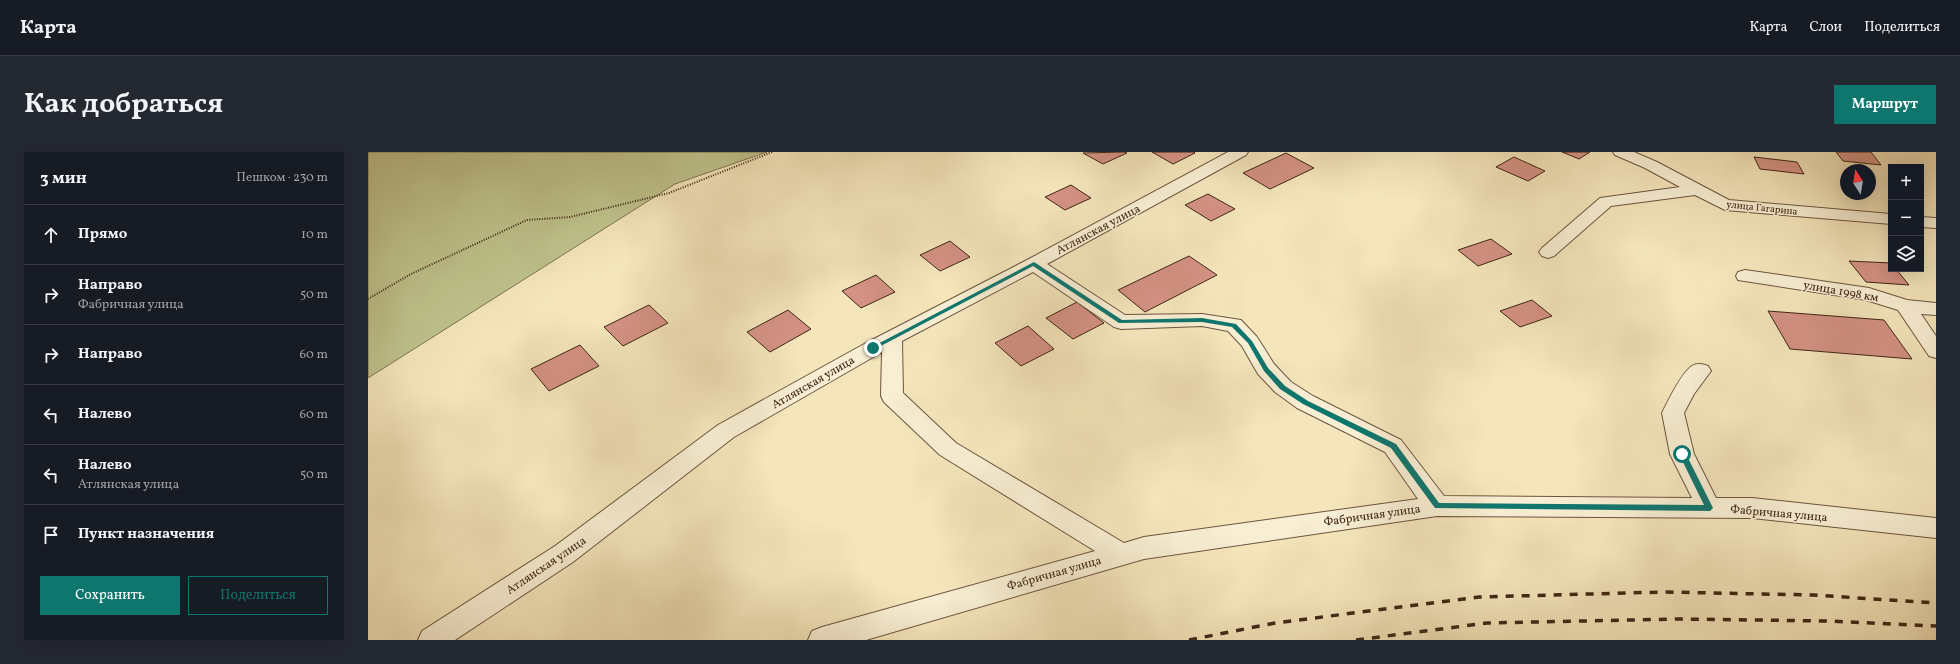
<!DOCTYPE html>
<html lang="ru">
<head>
<meta charset="utf-8">
<style>
  :root { --surface:#171b24; --page:#242831; --text:#f1f3f6; --muted:#9ea1a6; --line:#363941; --accent:#0f766e }
  body { margin:0; font-family:Vollkorn,serif; background:var(--page); color:var(--text) }
  .controls { position:absolute; right:12px; top:12px; display:grid; overflow:hidden; border-radius:0px; box-shadow:0 4px 16px #0002 }
  .controls button { width:36px; height:36px; display:grid; place-items:center; padding:0; border:0; border-bottom:1px solid var(--line); background:var(--surface); color:var(--text); font:20px sans-serif }
  .compass { position:absolute; left:1472px; top:12px; width:36px; height:36px; border-radius:50%; background:var(--surface); box-shadow:0 4px 16px #0002; rotate:348deg }
  .stop { position:absolute; width:12px; height:12px; margin:-9px; border:3px solid #0f766e; border-radius:50%; background:#fff }
  .stop.end { background:#0f766e; border-color:#fff; box-shadow:0 1px 4px #0008 }
  .list { margin:0; padding:0; list-style:none }
  h2 { display:flex; justify-content:space-between; align-items:center; height:52px; margin:0; padding:0 16px; font-size:17px }
  h2 small { font-size:13px; font-weight:400; color:var(--muted) }
  .list li { display:grid; grid-template-columns:26px 1fr auto; gap:12px; align-items:center; box-sizing:border-box; height:60px; padding:0 16px; border-top:1px solid var(--line) }
  .list b { display:block; font-size:15px; white-space:nowrap }
  .list p { margin:0; font-size:13px; white-space:nowrap; color:var(--muted) }
  .list em { font-size:13px; font-style:normal; color:var(--muted) }
  .actions { display:flex; gap:8px; padding:12px 16px }
  .actions a { flex:1; padding:9px 0; border:1px solid var(--accent); border-radius:0px; text-align:center; font-size:14px; color:var(--accent) }
  .actions .main { background:var(--accent); color:#fff }
  .icon { flex:none; width:22px; height:22px; fill:none; stroke:currentColor; stroke-width:2; stroke-linecap:round; stroke-linejoin:round }
  .map { position:relative; flex:none; width:1568px; height:488px; overflow:hidden; border-radius:0px }
  header { display:flex; align-items:center; gap:24px; box-sizing:border-box; height:56px; padding:0 20px; background:var(--surface); border-bottom:1px solid var(--line) }
  header strong { font-size:19px }
  nav { display:flex; gap:22px; margin-inline-start:auto; font-size:14px }
  .intro { display:flex; align-items:center; justify-content:space-between; box-sizing:border-box; height:96px; padding:0 24px }
  h1 { margin:0; font-size:28px }
  .button { padding:10px 18px; border-radius:0px; background:var(--accent); color:#fff; font-size:14px; font-weight:700 }
  main { display:flex; gap:24px; padding:0 24px }
  aside { flex:1; background:var(--surface); border-radius:0px; box-shadow:0 4px 16px #0002 }
  .map>svg:first-child { display:block }
  .green { fill:#bfc38d; stroke:#7f7451 }
  .building { fill:#d49284; stroke:#3f2515 }
  .lines { fill:none; stroke-linecap:round; stroke-linejoin:round }
  .minor-casing { stroke:#6c553e; stroke-width:2 }
  .path { stroke:#3f2515; stroke-width:2; stroke-dasharray:1 1.5; stroke-linecap:butt }
  .minor { fill:#f8eed3; fill-rule:evenodd }
  .rail { stroke:#3f2515; stroke-width:3.5; stroke-dasharray:8 8; stroke-linecap:butt }
  .route { fill:#0f766e }
  .labels { text-anchor:middle; stroke-width:3; stroke-linejoin:round; paint-order:stroke }
  .far-street-label { font-size:10px; fill:#3f2515; stroke:#f8eed3 }
  .street-label { font-size:12px; fill:#3f2515; stroke:#f8eed3 }
</style>
</head>
<body>
<header>
<strong>Карта</strong>
<nav><a>Карта</a><a>Слои</a><a>Поделиться</a></nav>
</header>
<div class="intro"><h1>Как добраться</h1><a class="button">Маршрут</a></div>
<main>
<aside>
<h2>3 мин<small>Пешком · 230 m</small></h2>
<ul class="list">
<li><svg class="icon" aria-label="ahead" viewBox="0 0 24 24"><path d="M12 20V5M6 11l6-6 6 6"/></svg><div><b>Прямо</b></div><em>10 m</em></li>
<li><svg class="icon" aria-label="right" viewBox="0 0 24 24"><path d="M7 20v-9h11M14 6l5 5-5 5"/></svg><div><b>Направо</b><p>Фабричная улица</p></div><em>50 m</em></li>
<li><svg class="icon" aria-label="right" viewBox="0 0 24 24"><path d="M7 20v-9h11M14 6l5 5-5 5"/></svg><div><b>Направо</b></div><em>60 m</em></li>
<li><svg class="icon" aria-label="left" viewBox="0 0 24 24"><path d="M17 20v-9H6M10 6l-5 5 5 5"/></svg><div><b>Налево</b></div><em>60 m</em></li>
<li><svg class="icon" aria-label="left" viewBox="0 0 24 24"><path d="M17 20v-9H6M10 6l-5 5 5 5"/></svg><div><b>Налево</b><p>Атлянская улица</p></div><em>50 m</em></li>
<li><svg class="icon" aria-label="arrive" viewBox="0 0 24 24"><path d="M6 21V4h12l-3 4 3 4H6"/></svg><div><b>Пункт назначения</b></div></li>
</ul>
<div class="actions"><a class="main">Сохранить</a><a>Поделиться</a></div>
</aside>
<div class="map">
<svg width="1568" height="488" viewBox="0 0 1568 488">
  <rect width="100%" height="100%" fill="#f4e5bb"/>
  <filter id="stains"><feTurbulence type="fractalNoise" baseFrequency=".005" numOctaves="4"/><feColorMatrix values="0 0 0 0 .2 0 0 0 0 .09 0 0 0 0 .02 0 0 0 .5 -.17"/></filter>
  <radialGradient id="worn" r=".72"><stop offset=".6" stop-color="#630" stop-opacity="0"/><stop offset="1" stop-color="#630" stop-opacity=".3"/></radialGradient>
  <path class="green" d="M 0,0 L 399,0 L 307,32 L 0,226 Z"/>
  <path class="building" d="M 756,0 L 759,1 L 735,12 L 715,1 Z
    M 784,0 L 826,0 L 827,1 L 805,12 Z
    M 1194,0 L 1222,0 L 1211,7 Z
    M 1468,0 L 1503,0 L 1513,13 L 1475,9 Z
    M 918,1 L 946,16 L 902,37 L 875,21 Z
    M 1146,5 L 1177,19 L 1160,29 L 1128,15 Z
    M 1386,5 L 1429,10 L 1436,22 L 1392,17 Z
    M 703,33 L 723,46 L 697,58 L 677,45 Z
    M 840,42 L 867,57 L 843,69 L 817,53 Z
    M 1123,87 L 1144,102 L 1110,114 L 1090,98 Z
    M 582,89 L 602,105 L 572,119 L 552,103 Z
    M 821,104 L 849,123 L 777,160 L 750,138 Z
    M 1481,109 L 1523,111 L 1523,117 L 1528,117 L 1541,133 L 1498,130 Z
    M 508,123 L 527,140 L 493,156 L 474,139 Z
    M 1164,148 L 1184,164 L 1152,175 L 1132,159 Z
    M 709,150 L 736,171 L 705,187 L 678,166 Z
    M 281,153 L 300,171 L 255,194 L 236,175 Z
    M 420,158 L 443,177 L 402,200 L 379,180 Z
    M 1400,159 L 1516,168 L 1544,207 L 1422,197 Z
    M 660,174 L 686,197 L 653,214 L 627,191 Z
    M 212,193 L 231,214 L 181,239 L 163,217 Z"/>
  <g class="lines">
    <g class="minor-casing">
      <path id="minor" d="M 860,0 L 880,0 L 878,3 L 679,112 L 757,163 L 834,162 L 873,168 L 889,185 L 906,212 L 923,230 L 945,244 L 1033,288 L 1076,344 L 1324,346 L 1302,302 L 1294,261 C 1300,249 1313,221 1324,214 C 1329,211 1335,212 1340,214 L 1343,219 L 1326,242 L 1316,261 L 1326,302 L 1348,346 L 1384,346 L 1568,366 L 1568,386 L 1384,366 L 1069,364 L 776,407 L 498,488 L 440,488 L 444,479 L 454,475 L 727,399 L 572,303 L 516,250 L 513,244 L 514,200 L 366,285 L 205,410 L 87,488 L 50,488 L 54,479 L 187,394 L 350,273 L 498,191 L 659,108 ZM 665,120 L 746,175 L 753,177 L 834,174 L 860,179 L 874,194 L 890,222 L 907,240 L 929,256 L 1017,300 L 1050,347 L 776,385 L 756,391 L 588,291 L 535,241 L 534,189 Z
        M 1245,0 L 1266,0 L 1289,10 L 1361,48 L 1523,62 L 1523,72 L 1357,58 L 1327,43 L 1243,54 L 1186,104 L 1180,106 L 1174,104 L 1171,100 L 1174,96 L 1232,46 L 1312,35 L 1277,16 L 1247,3 Z
        M 1553,65 L 1568,66 L 1568,76 L 1553,75 Z
        M 1377,118 L 1501,136 L 1539,148 L 1568,151 L 1568,163 L 1553,162 L 1568,184 L 1568,206 L 1561,204 L 1530,158 L 1498,148 L 1370,128 L 1368,124 L 1370,120 Z"/>
    </g>
    <path class="path" d="M 0,147 L 43,122 L 159,68 L 202,65 L 301,41 L 404,0"/>
    <use href="#minor" class="minor"/>
    <path class="rail" d="M 821,488 L 907,471 L 1111,445 L 1296,440 L 1445,443 L 1568,451
      M 988,488 L 1119,471 L 1312,467 L 1460,469 L 1568,474"/>
  </g>
  <path class="route" d="M 666,110 L 754,168 L 834,166 L 868,172 L 884,189 L 900,216 L 917,234 L 940,249 L 1028,292 L 1071,351 L 1336,353 L 1311,302 L 1314,299 L 1318,302 L 1345,356 L 1342,359 L 1067,356 L 1023,296 L 935,252 L 912,237 L 896,219 L 880,191 L 864,175 L 834,170 L 751,171 L 665,114 L 507,197 L 502,196 Z"/>
  <g class="labels">
    <g class="far-street-label">
      <text transform="translate(1394 55) rotate(6)" y="4">улица Гагарина</text>
    </g>
    <g class="street-label">
      <text transform="translate(730 77) rotate(-28)" y="4">Атлянская улица</text>
      <text transform="translate(1473 139) rotate(10)" y="4">улица 1998 км</text>
      <text transform="translate(445 230) rotate(-30)" y="4">Атлянская улица</text>
      <text transform="translate(1411 361) rotate(5)" y="4">Фабричная улица</text>
      <text transform="translate(1004 363) rotate(-8)" y="4">Фабричная улица</text>
      <text transform="translate(178 413) rotate(-34)" y="4">Атлянская улица</text>
      <text transform="translate(686 421) rotate(-16)" y="4">Фабричная улица</text>
    </g>
  </g>
  <rect width="100%" height="100%" filter="url(#stains)"/>
  <rect width="100%" height="100%" fill="url(#worn)"/>
</svg>
<div class="controls">
<button>+</button>
<button>−</button>
<button><svg class="icon" aria-label="layers" viewBox="0 0 24 24"><path d="M12 4l9 5-9 5-9-5zM3 14l9 5 9-5"/></svg></button>
</div>
<svg class="compass" viewBox="-18 -18 36 36"><path d="M0-13l5 13h-10z" fill="#e53935"/><path d="M0 13l5-13h-10z" fill="#9ea1a6"/></svg>
<div class="stop" style="left:1314px;top:302px"></div>
<div class="stop end" style="left:505px;top:196px"></div>
</div>
</main>
</body>
</html>
